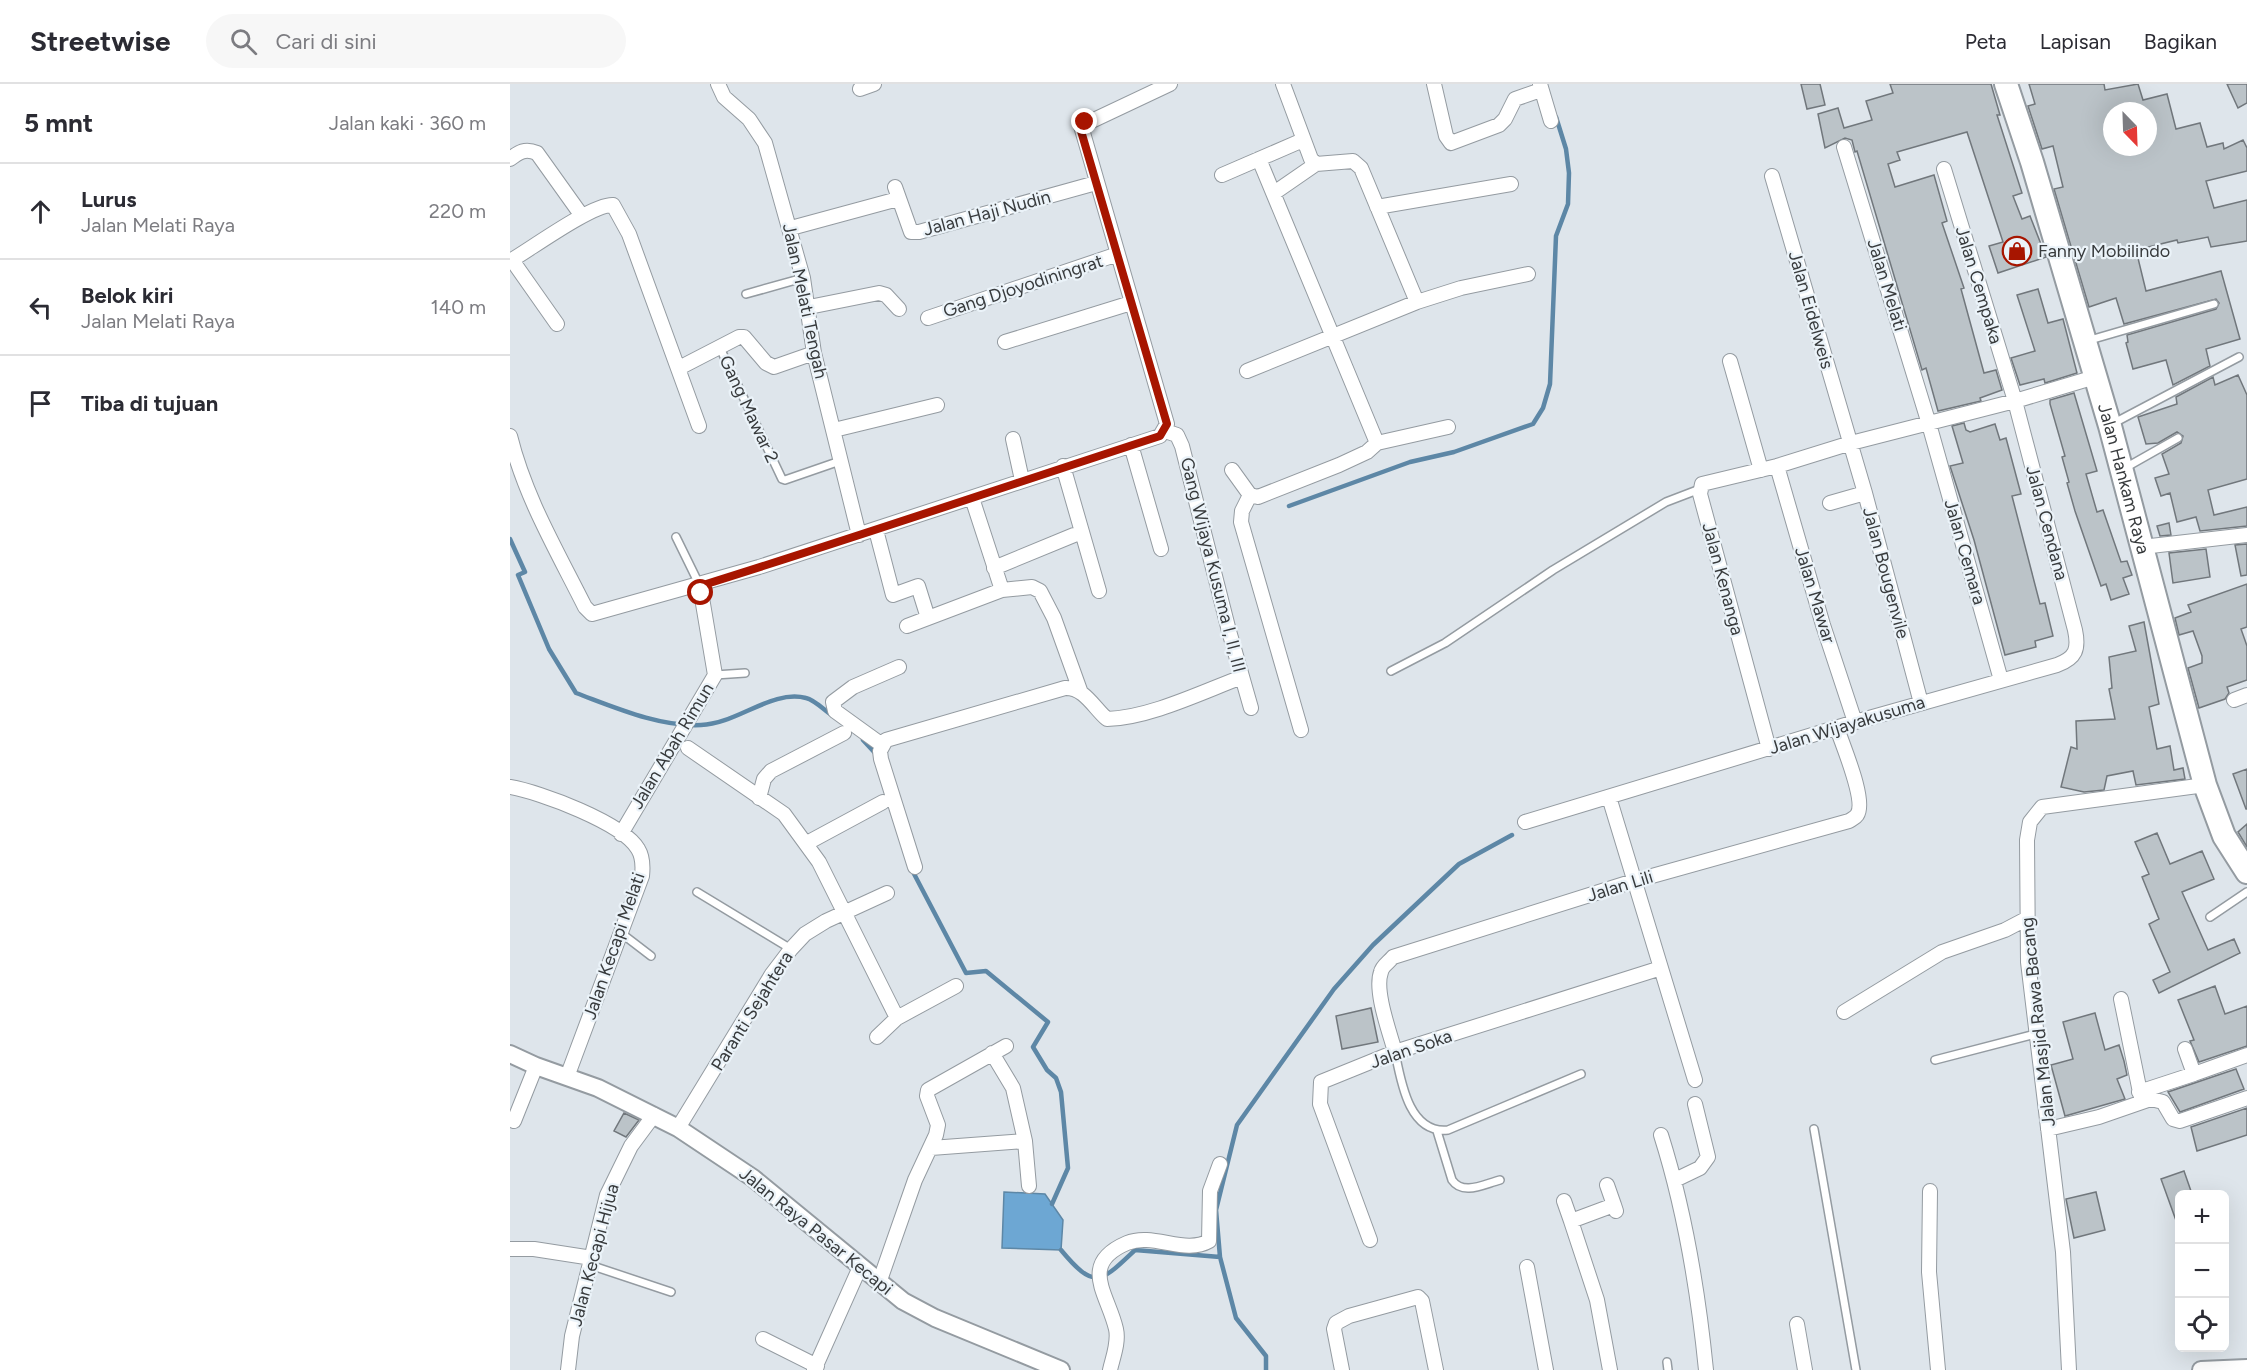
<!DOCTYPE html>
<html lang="id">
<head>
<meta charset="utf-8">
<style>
  :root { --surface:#fff; --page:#f7f7f7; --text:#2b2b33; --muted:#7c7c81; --line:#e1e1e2 }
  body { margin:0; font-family:Figtree,sans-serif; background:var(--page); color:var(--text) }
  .controls { position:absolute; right:18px; bottom:18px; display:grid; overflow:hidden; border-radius:9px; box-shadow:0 6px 24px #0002 }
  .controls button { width:54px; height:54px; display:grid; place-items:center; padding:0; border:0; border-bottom:2px solid var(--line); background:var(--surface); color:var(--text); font:30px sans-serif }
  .compass { position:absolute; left:1593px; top:18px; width:54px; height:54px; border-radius:50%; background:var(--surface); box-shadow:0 6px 24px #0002; rotate:157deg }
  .stop { position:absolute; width:18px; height:18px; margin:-14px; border:4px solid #a71500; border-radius:50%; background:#fff }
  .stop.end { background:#a71500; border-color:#fff; box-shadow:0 2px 6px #0008 }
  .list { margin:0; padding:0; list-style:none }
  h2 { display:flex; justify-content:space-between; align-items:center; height:78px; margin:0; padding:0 24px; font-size:26px }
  h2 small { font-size:20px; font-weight:400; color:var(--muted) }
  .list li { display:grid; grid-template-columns:39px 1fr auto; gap:18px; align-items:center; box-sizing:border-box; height:96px; padding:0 24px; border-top:2px solid var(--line) }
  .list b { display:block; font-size:22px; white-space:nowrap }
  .list p { margin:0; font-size:20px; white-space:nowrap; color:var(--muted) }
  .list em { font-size:20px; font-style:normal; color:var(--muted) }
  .icon { flex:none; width:33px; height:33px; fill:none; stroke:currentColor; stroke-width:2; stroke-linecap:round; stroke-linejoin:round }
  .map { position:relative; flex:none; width:1737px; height:1286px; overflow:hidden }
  header { display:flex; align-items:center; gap:36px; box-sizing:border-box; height:84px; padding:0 30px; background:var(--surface); border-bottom:2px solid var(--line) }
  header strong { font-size:28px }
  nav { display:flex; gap:33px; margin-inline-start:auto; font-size:21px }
  .search { width:420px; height:54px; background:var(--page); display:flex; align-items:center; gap:15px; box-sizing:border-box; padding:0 21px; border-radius:33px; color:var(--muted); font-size:22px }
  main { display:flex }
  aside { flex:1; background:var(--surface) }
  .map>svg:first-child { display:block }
  .water { fill:#6da7d3; stroke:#5d87a6; stroke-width:1.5 }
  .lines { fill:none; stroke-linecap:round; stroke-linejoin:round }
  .stream { stroke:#5d87a6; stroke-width:4.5 }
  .building { fill:#bbc3c8; stroke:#71777c; stroke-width:1.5; fill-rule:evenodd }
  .service-casing { stroke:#949ba1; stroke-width:10 }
  .minor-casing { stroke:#949ba1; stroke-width:16 }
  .tertiary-casing { stroke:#949ba1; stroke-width:20 }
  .primary-casing { stroke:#949ba1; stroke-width:26 }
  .service { stroke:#fff; stroke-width:7 }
  .minor { stroke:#fff; stroke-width:14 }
  .tertiary { stroke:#fff; stroke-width:16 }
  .primary { stroke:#fff; stroke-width:22 }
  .route { stroke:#a71500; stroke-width:8 }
  .labels { text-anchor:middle; stroke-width:4.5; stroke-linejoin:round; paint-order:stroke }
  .street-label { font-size:18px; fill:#383b3d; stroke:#ebf3f9 }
  .poi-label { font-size:18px; fill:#383b3d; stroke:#ebf3f9; text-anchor:start }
</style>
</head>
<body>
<header>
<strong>Streetwise</strong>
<div class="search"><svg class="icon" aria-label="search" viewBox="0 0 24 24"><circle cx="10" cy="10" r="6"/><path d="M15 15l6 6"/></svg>Cari di sini</div>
<nav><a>Peta</a><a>Lapisan</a><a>Bagikan</a></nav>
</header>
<main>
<aside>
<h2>5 mnt<small>Jalan kaki · 360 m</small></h2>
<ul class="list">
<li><svg class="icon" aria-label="ahead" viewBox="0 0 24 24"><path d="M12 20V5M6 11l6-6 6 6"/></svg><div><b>Lurus</b><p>Jalan Melati Raya</p></div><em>220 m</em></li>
<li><svg class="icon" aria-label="left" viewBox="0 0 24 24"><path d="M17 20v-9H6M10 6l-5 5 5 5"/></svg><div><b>Belok kiri</b><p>Jalan Melati Raya</p></div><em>140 m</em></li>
<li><svg class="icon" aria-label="arrive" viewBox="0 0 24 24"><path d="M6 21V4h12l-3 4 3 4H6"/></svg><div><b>Tiba di tujuan</b></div></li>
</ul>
</aside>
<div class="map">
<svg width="1737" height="1286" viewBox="0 0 1737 1286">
  <rect width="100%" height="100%" fill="#dee5eb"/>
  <path class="water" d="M 494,1108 L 535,1110 L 553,1136 L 551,1166 L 492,1164 Z"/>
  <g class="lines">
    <path class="stream" d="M 779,422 L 900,378 L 944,368 L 1023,340 L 1033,324 L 1040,300 L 1046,152 L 1058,120 L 1059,89 L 1056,65 L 1046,33
      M 0,455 L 15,488 L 8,491 L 39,565 L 66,609 C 104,623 149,643 191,641 C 227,640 262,605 296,614 C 305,616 315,627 323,632
      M 353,656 L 365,669
      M 402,786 L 456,889 L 476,887 L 538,938 L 523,963 L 537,986 L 546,994 L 551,1008 L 558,1084 L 542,1120
      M 551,1166 C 585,1207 591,1198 625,1166 L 710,1173
      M 756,1286 L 756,1272 L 726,1234 L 710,1173 L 706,1126 L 727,1041 L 824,905 L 863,861 L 949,780 L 1002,751"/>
  </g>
  <path class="building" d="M 1291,0 L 1310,0 L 1315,21 L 1297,25 Z
    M 1380,0 L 1481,0 L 1490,31 L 1487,31 L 1512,109 L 1503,112 L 1512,135 L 1520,132 L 1536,173 L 1488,189 L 1479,162 L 1493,158 L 1457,48 L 1387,68 L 1390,76 L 1378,80 L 1385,103 L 1424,91 L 1437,137 L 1432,139 L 1454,204 L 1451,205 L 1474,289 L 1486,286 L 1492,306 L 1470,314 L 1471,317 L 1428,327 L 1416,284 L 1412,286 L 1347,67 L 1345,68 L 1342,56 L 1335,54 L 1315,64 L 1308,30 L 1328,24 L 1334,44 L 1362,36 L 1356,17 L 1383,9 Z
    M 1519,0 L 1594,0 L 1595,6 L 1628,0 L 1633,16 L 1657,10 L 1666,45 L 1690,39 L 1697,63 L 1713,59 L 1714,65 L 1733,56 L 1737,64 L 1737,87 L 1696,97 L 1704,124 L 1737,116 L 1737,157 L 1701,163 L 1698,153 L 1668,159 L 1667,156 L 1626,166 L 1636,207 L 1711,187 L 1730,255 L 1696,265 L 1700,282 L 1663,301 L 1656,276 L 1623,285 L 1616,259 L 1618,258 L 1617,251 L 1706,225 L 1709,219 L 1706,215 L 1614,240 L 1606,214 L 1579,223 L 1544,105 L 1553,103 L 1543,62 L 1532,65 L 1518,22 L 1525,20 ZM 1602,27 L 1638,27 L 1638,63 L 1602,63 Z
    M 1717,0 L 1737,0 L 1737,19 L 1728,24 Z
    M 1528,205 L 1538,239 L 1553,235 L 1567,289 L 1535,299 L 1534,295 L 1510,301 L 1501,274 L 1525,267 L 1507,211 Z
    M 1728,291 L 1737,311 L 1737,395 L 1698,406 L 1704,431 L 1737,423 L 1737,442 L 1690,447 L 1686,433 L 1667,438 L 1660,409 L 1651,412 L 1645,394 L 1659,390 L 1652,370 L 1671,359 L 1673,352 L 1667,348 L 1648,359 L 1636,360 L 1628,333 L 1667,320 L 1666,313 L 1703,293 L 1705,301 Z
    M 1564,309 L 1587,387 L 1576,390 L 1587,428 L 1593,426 L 1611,478 L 1617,477 L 1622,491 L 1613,494 L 1619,510 L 1601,516 L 1596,500 L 1591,502 L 1565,427 L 1557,399 L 1559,398 L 1552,373 L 1555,372 L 1540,320 L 1540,316 Z
    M 1454,339 L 1456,346 L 1460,348 L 1485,340 L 1490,356 L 1496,354 L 1511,410 L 1502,412 L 1530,520 L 1535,519 L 1543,552 L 1525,557 L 1526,563 L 1495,571 L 1464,456 L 1440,382 L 1453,379 L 1442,342 Z
    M 1659,439 L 1661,451 L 1650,452 L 1647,442 Z
    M 1737,460 L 1737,491 L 1731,492 L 1725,461 Z
    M 1696,465 L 1700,493 L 1663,499 L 1659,469 Z
    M 1737,500 L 1737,543 L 1731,545 L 1737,562 L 1737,596 L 1717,603 L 1719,609 L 1715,615 L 1689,624 L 1678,584 L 1692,579 L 1692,572 L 1683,547 L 1669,551 L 1665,534 L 1681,528 L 1678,521 Z
    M 1634,538 L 1649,620 L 1639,623 L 1647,665 L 1660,662 L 1664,686 L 1673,684 L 1675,695 L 1626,701 L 1623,687 L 1597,692 L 1594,706 L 1574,708 L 1551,703 L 1561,663 L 1567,665 L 1566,637 L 1605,635 L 1599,605 L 1602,604 L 1599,573 L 1626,567 L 1619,542 Z
    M 1737,685 L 1737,725 L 1736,725 L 1723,690 Z
    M 1737,740 L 1737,763 L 1728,748 Z
    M 1647,749 L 1660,780 L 1692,767 L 1704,795 L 1672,808 L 1698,866 L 1724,855 L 1730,869 L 1649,909 L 1643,896 L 1660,888 L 1639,840 L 1649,835 L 1632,793 L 1639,790 L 1625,758 Z
    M 1705,902 L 1715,930 L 1737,922 L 1737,962 L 1689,978 L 1680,957 L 1684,956 L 1668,916 Z
    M 861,924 L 868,958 L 832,965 L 826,932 Z
    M 1585,929 L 1595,966 L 1609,961 L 1614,977 L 1617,991 L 1607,995 L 1615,1015 L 1555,1032 L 1541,981 L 1563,975 L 1553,938 Z
    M 1726,985 L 1734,1005 L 1670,1028 L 1658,1008 Z
    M 1737,1024 L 1737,1051 L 1687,1067 L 1681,1043 Z
    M 114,1029 L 129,1036 L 116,1053 L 104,1047 Z
    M 1674,1087 L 1682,1110 L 1670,1110 L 1668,1142 L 1651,1095 Z
    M 1586,1108 L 1595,1146 L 1564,1154 L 1556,1115 Z"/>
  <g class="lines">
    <g class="service-casing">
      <path id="service" d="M 236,210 L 293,194
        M 1580,256 L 1704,220
        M 210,264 L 272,395 L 275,396 L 330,377
        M 1604,339 L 1729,273
        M 1615,384 L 1668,354
        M 166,453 L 190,502
        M 881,587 L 935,559 L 1043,486 L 1156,418 L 1190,405
        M 205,591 L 235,589
        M 187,808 L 281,865
        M 1700,833 L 1737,808
        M 111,849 L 141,872
        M 885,968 C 891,998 899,1050 938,1046 L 1071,990
        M 1425,976 L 1525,950
        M 1304,1045 L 1346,1286
        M 927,1047 L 942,1096 C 953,1112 974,1100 990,1096
        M 80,1181 L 161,1208
        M 1157,1278 L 1158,1286"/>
    </g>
    <g class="minor-casing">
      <path id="minor" d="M 208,0 L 214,13 L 239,35 L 255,59 L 293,194 L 304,269 L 349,451
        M 773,0 L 801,75 L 806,80 L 843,77 L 851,84 L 907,218
        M 924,0 L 936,52 L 941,59 L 989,41 L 995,35 L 1005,15 L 1031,6
        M 1030,0 L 1041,37
        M 350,5 L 364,0
        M 1334,63 L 1419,340 L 1491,596
        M 0,75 C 9,68 15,64 27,69 L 72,132
        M 749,75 L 867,359
        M 712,91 L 793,56
        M 1262,92 L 1355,409 L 1411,619
        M 385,103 L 401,148 L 409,148 L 586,99
        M 764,109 L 806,80
        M 867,123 L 1001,100
        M 281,144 L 388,115
        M 2,176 L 47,240
        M 0,177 C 21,165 82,120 103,121 L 119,150 L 189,342
        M 299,223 L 369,209 L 376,211 L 389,225
        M 418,234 L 608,170
        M 495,258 L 621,219
        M 1220,277 L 1251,386
        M 169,284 L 229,253 L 234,253 L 256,279 L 264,283 L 304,269
        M 737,287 L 907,218 L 951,204 L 1018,190
        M 324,346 L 427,321
        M 655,347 L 667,351 L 672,362 L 719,547 L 741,624
        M 0,352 C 15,413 47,467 75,523 L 82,530 L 249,483 L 650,352 L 657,340 L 571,42 L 660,0
        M 503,355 L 512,396
        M 621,361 L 651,465
        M 553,382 L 589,507
        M 1267,382 L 1313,541 L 1345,638
        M 722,386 L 740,411 L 748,413 L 829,381 L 857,368 L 867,359 L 938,343
        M 740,411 L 732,427 L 731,438 L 791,646
        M 1320,419 L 1355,409
        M 366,446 L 383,511 L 408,502 L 418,534
        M 1632,463 L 1737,451
        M 484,484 L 564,451
        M 492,506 L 522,503 L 530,507 L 544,534 L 571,609
        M 397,542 L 492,506 L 462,414
        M 1724,616 L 1737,611
        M 372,661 L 325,627 L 323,618 L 343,603 L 389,583
        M 178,664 L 274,730 L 309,778 L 387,934 L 367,953
        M 1259,665 L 1190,410 L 1192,400 L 1267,382 L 1341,359 L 1505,317 L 1585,293
        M 0,703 C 30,708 113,739 128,765 C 133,773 133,783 132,792 L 57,993
        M 1099,713 L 1185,996
        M 249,714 L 254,695 L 261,687 L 334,649
        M 1015,738 L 1345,638 L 1547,581 C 1566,574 1569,565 1565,546 L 1505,317 L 1434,85
        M 111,750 L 205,591 L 190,502
        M 297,759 L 373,718
        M 405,783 L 371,675 L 370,667 L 376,656 L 555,604 C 574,603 584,624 597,635 C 639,634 692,608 732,593
        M 1611,915 L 1632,1018
        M 1334,928 L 1432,868 L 1495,846 L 1516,835
        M 387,934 L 446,902
        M 885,968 C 880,949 864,907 871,888 C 872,882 879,878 883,873 L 1124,797 L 1339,737 C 1342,735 1345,734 1347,731 C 1357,717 1332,660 1327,644
        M 1684,990 L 1737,971
        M 1629,1008 L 1684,990 L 1675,965
        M 4,1037 L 26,982
        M 168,1044 L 262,890 L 281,865 L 295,850 L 316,837 L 377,809
        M 1538,1045 L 1589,1033 L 1641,1015 L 1653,1018 L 1663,1035 L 1670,1037 L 1737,1014
        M 1151,1051 C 1175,1127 1188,1206 1196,1286
        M 515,1057 L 519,1102
        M 421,1064 L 515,1057 L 503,1004 L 482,969
        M 1165,1096 L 1190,1084 L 1198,1073 L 1185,1020
        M 1097,1101 L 1104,1121
        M 1420,1107 L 1419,1188 L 1428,1286
        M 1054,1117 L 1061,1137
        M 860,1156 L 810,1020 L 811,998 L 885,968 L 1151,884
        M 0,1165 L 24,1165 L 82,1174
        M 1017,1183 L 1036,1286
        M 369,1199 L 405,1096 L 426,1051 L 428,1041 L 417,1012 L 418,1006 L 496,962
        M 1287,1240 L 1295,1286
        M 253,1255 L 307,1282
        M 58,1286 L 62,1252 L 97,1111 L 121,1062 L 144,1031
        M 304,1286 L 350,1183
        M 600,1286 C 603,1273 609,1258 606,1245 C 598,1210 568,1180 617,1159 C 643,1148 675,1171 699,1157 L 700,1107 L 710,1080
        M 832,1286 L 824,1245 L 826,1239 L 839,1232 L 908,1213 L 912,1217 L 926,1286
        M 1100,1286 L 1087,1216 L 1061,1137 L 1104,1121 L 1106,1127
        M 1559,1286 L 1553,1168 L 1518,878 L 1517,756 L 1520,738 L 1532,723 L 1695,701"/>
    </g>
    <g class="tertiary-casing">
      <path id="tertiary" d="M 0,970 L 26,982 L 88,1004 L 168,1044 L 243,1094 L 393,1217 L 425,1234 L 551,1286
        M 1691,1286 L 1737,1284"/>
    </g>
    <g class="primary-casing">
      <g id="primary">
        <path id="s1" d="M 1496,0 L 1522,78 L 1600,342 L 1695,701 L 1714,752 L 1737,788"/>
      </g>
    </g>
    <use href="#service" class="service"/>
    <use href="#minor" class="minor"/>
    <use href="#tertiary" class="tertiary"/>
    <use href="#primary" class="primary"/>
  </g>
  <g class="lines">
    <path class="route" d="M 191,509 L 190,502 C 344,454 497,402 650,352 L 657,340 L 571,47 L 571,42 L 575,38"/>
  </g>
  <defs>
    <g id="shop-ring" transform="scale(1.5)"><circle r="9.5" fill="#ebf3f9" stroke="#a71500" stroke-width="1.5"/><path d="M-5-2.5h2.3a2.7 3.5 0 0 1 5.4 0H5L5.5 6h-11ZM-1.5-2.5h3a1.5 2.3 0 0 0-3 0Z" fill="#a71500"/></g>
  </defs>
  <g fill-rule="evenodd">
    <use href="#shop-ring" x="1507" y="167"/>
  </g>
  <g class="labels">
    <g class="street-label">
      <text transform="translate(477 129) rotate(-15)" y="6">Jalan Haji Nudin</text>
      <text transform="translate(1377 201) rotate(73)" y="6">Jalan Melati</text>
      <text transform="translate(1469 201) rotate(73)" y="6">Jalan Cempaka</text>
      <text transform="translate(513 202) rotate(-18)" y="6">Gang Djoyodiningrat</text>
      <text transform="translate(295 217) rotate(78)" y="6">Jalan Melati Tengah</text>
      <text transform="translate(1301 226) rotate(74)" y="6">Jalan Eidelweis</text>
      <text transform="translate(239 325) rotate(65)" y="6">Gang Mawar 2</text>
      <text dy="6" stroke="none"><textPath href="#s1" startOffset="412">Jalan Hankam Raya</textPath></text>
      <text transform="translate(1537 439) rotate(75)" y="6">Jalan Cendana</text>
      <text transform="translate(1455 468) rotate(74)" y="6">Jalan Cemara</text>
      <text transform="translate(703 481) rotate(76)" y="6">Gang Wijaya Kusuma I, II, III</text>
      <text transform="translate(1376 489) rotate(75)" y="6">Jalan Bougenvile</text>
      <text transform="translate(1213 495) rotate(75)" y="6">Jalan Kenanga</text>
      <text transform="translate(1305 511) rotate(73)" y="6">Jalan Mawar</text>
      <text transform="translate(1337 641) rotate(-17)" y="6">Jalan Wijayakusuma</text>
      <text transform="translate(162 662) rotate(-59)" y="6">Jalan Abah Rimun</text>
      <text transform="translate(1110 802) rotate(-17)" y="6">Jalan Lili</text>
      <text transform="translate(104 862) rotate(-71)" y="6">Jalan Kecapi Melati</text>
      <text transform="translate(242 927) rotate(-58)" y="6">Paranti Sejahtera</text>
      <text transform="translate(1528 938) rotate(-96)" y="6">Jalan Masjid Rawa Bacang</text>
      <text transform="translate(901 965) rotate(-19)" y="6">Jalan Soka</text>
      <text transform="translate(306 1147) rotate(39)" y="6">Jalan Raya Pasar Kecapi</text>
      <text transform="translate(84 1171) rotate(-75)" y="6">Jalan Kecapi Hijua</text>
    </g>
    <g class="poi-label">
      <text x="1528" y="173">Fanny Mobilindo</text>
    </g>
  </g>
</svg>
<div class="controls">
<button>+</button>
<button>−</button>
<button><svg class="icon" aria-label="locate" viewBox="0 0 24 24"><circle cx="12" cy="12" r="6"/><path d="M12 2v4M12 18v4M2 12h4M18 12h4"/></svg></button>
</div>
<svg class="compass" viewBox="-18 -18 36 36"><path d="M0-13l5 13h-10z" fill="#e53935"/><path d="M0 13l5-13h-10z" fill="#7c7c81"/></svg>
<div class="stop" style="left:191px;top:509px"></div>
<div class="stop end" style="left:575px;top:38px"></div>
</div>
</main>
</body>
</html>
